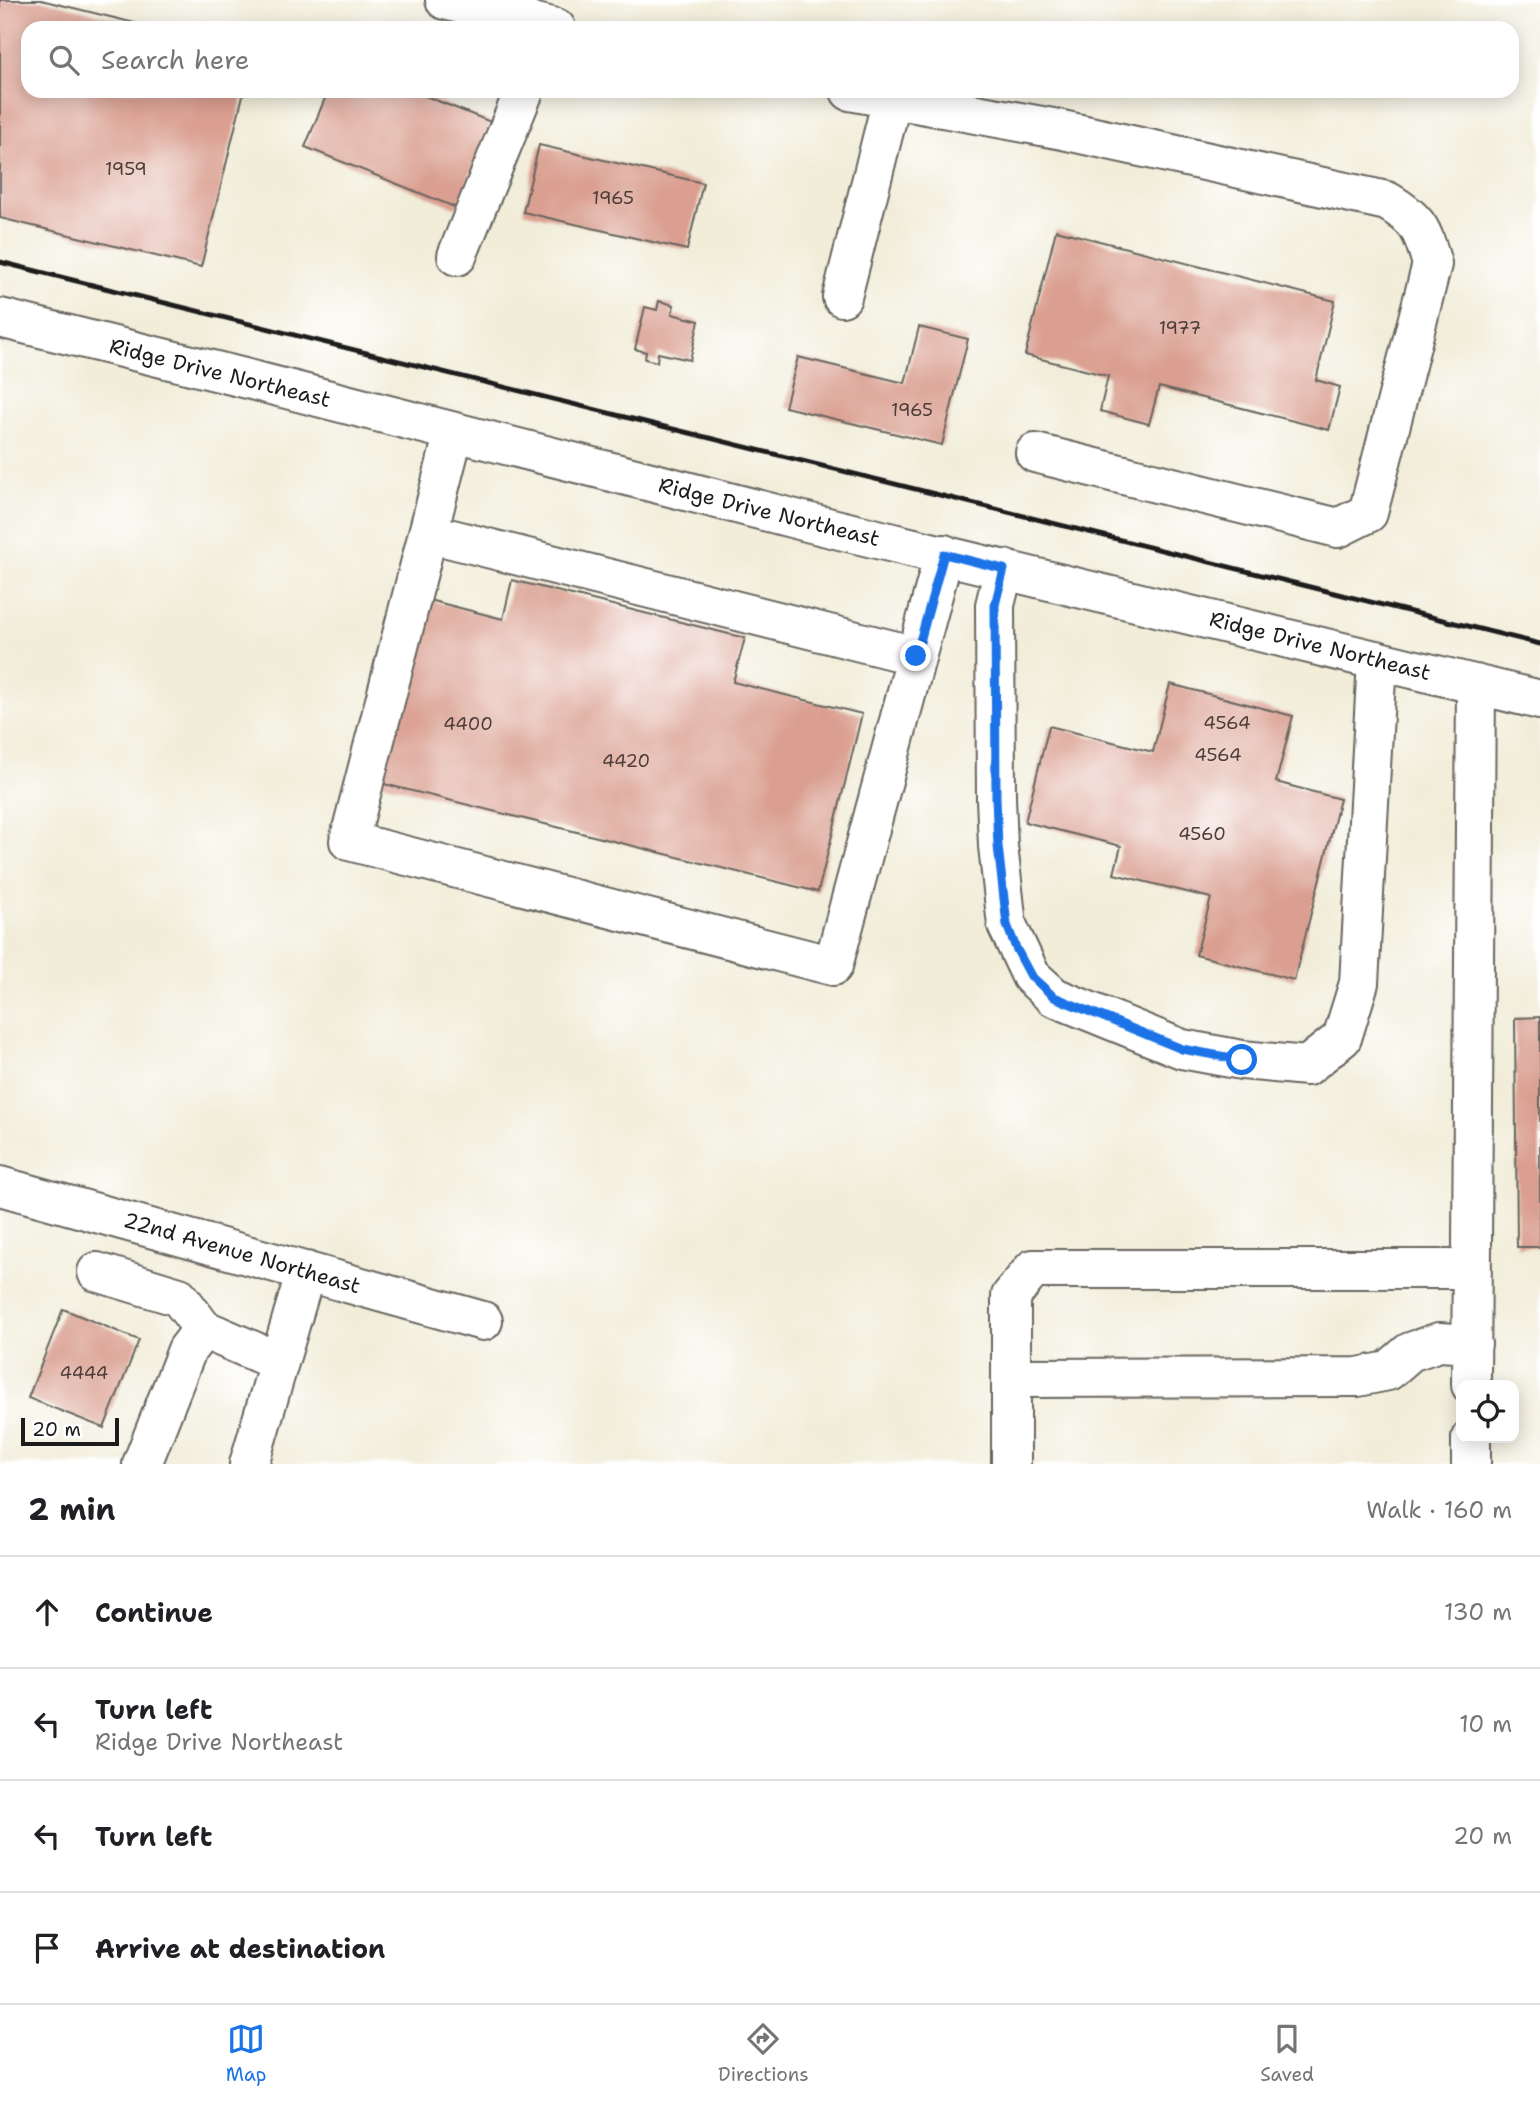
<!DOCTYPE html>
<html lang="en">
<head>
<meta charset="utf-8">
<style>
  :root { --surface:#fff; --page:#f6f6f6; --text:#202124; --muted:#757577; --line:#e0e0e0; --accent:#1a73e8 }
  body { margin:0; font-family:"Shantell Sans",sans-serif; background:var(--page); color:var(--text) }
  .controls { position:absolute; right:21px; bottom:21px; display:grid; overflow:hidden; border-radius:14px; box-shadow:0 4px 18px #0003 }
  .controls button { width:63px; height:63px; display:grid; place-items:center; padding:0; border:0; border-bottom:2px solid var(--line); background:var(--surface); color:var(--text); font:35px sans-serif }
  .scale { position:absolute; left:21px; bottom:18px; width:98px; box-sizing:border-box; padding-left:7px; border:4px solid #1c1c1c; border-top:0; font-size:19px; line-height:24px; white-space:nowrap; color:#1c1c1c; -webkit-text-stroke:5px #fff; paint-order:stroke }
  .stop { position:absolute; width:21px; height:21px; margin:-16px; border:5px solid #1a73e8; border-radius:50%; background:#fff }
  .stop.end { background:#1a73e8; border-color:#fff; box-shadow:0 2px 7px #0008 }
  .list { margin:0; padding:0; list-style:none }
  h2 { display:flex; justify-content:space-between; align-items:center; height:91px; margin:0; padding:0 28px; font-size:30px }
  h2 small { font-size:23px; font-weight:400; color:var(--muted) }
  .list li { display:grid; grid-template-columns:46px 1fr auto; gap:21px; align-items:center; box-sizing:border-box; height:112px; padding:0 28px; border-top:2px solid var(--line) }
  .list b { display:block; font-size:26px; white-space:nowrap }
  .list p { margin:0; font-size:23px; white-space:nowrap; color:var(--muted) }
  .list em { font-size:23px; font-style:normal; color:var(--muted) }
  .icon { flex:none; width:38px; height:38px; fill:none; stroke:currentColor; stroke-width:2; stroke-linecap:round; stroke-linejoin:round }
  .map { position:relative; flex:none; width:1540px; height:1464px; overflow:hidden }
  .search { position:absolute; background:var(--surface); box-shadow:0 4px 18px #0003; left:21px; right:21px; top:21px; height:77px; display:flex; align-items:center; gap:18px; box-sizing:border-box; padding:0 24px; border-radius:21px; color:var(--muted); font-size:26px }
  .sheet { height:539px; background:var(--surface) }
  nav { display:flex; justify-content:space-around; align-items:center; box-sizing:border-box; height:98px; border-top:2px solid var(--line); background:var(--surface); font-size:19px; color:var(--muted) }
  nav a { display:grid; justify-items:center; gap:4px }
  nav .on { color:var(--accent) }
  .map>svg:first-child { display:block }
  .building { fill:#da9f90 }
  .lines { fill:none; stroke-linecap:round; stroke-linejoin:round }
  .minor-casing { stroke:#67655e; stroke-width:42 }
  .minor { stroke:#fff; stroke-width:38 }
  .rail { stroke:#1c1c1c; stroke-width:5 }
  .route { stroke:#1a73e8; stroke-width:9 }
  .labels { text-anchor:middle; stroke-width:6; stroke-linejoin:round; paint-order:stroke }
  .number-label { font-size:18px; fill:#4c3d39 }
  .street-label { font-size:21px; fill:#1c1c1c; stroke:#fff }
</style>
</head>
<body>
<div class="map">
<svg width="1540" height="1464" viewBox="0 0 1540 1464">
  <rect width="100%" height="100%" fill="#fff"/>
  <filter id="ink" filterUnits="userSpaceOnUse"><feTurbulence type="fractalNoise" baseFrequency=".0143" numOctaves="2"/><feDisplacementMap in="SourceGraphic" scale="14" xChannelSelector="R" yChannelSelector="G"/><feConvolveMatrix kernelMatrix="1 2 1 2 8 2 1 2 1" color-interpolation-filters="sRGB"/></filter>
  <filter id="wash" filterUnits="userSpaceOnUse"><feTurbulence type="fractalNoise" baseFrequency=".00686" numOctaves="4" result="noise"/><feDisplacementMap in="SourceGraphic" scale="28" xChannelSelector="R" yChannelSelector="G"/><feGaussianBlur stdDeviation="1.57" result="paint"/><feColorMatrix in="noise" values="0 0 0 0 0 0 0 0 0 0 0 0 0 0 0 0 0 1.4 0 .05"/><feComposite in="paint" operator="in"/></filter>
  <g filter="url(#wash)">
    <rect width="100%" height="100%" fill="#f1edd9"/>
    <g id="blocks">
      <path class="building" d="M 0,0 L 41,0 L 151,27 L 28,28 L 28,91 L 244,91 L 201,267 L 0,218 Z
        M 328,91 L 413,91 L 491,122 L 457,208 L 305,147 Z
        M 539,145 L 703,183 L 687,250 L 523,212 Z
        M 1056,230 L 1335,301 L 1316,380 L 1340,387 L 1329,430 L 1159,387 L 1149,424 L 1100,411 L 1108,376 L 1025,355 Z
        M 659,301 L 674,305 L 672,314 L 699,321 L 690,360 L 658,353 L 657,362 L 645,359 L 646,352 L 635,349 L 645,307 L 657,310 Z
        M 919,327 L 968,339 L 942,445 L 785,407 L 798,357 L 905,383 Z
        M 512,580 L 745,638 L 733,682 L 862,714 L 818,892 L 380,783 L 425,599 L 503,619 Z
        M 1170,684 L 1293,716 L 1276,782 L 1340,799 L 1294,980 L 1196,955 L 1211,898 L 1114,874 L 1121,846 L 1025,822 L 1049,726 L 1153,752 Z
        M 1540,1017 L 1540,1247 L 1517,1247 L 1515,1018 Z
        M 63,1309 L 139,1340 L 104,1428 L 28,1398 Z"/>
    </g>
  </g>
  <g filter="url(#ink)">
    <use href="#blocks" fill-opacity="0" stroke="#67655e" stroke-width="2"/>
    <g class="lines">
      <g class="minor-casing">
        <path id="minor" d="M 445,0 L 556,28
          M 850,91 L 1058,129 L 1387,201 C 1419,220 1422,229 1432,264 L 1368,513 L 1338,528 L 1035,453
          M 457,256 L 524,91
          M 842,297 L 892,99
          M 0,318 L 240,377 L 811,523 L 1540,700
          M 454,432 L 349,841 L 833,966 L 944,554
          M 428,533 L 916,656
          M 1004,569 L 995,605 L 996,798 L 998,846 L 1007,925 L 1031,976 L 1054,997 L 1182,1049 L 1242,1060 L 1307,1066 L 1342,1038 L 1359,983 L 1377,660
          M 0,1186 L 483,1321
          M 97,1272 L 179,1297 L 203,1329 L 279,1362
          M 1011,1378 L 1358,1377 L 1388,1371 L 1410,1352 L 1439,1342 L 1472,1344
          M 1471,1385 L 1476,684
          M 142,1464 L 187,1350 L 203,1329
          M 249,1464 L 306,1271
          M 1011,1464 L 1011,1296 L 1033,1269 L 1472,1269
          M 1471,1464 L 1471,1438"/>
      </g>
      <use href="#minor" class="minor"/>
      <path class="rail" d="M 0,262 L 1540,644"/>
    </g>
  </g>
  <g class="lines" filter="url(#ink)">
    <path class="route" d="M 916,656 L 944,554 L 1004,569 L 995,605 L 996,798 L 998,846 L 1007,925 L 1016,948 L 1031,976 L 1054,997 L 1182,1049 L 1242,1060"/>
  </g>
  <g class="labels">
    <g class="number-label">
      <text x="126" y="175">1959</text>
      <text x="613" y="204">1965</text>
      <text x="1180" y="334">1977</text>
      <text x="912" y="416">1965</text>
      <text x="1227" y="729">4564</text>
      <text x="468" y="730">4400</text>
      <text x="1218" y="761">4564</text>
      <text x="626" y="767">4420</text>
      <text x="1202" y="840">4560</text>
      <text x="84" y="1379">4444</text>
    </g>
    <g class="street-label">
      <text transform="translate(220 373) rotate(14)" y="7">Ridge Drive Northeast</text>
      <text transform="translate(769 512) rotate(14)" y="7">Ridge Drive Northeast</text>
      <text transform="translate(1320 646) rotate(14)" y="7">Ridge Drive Northeast</text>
      <text transform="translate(242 1253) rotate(16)" y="7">22nd Avenue Northeast</text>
    </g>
  </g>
</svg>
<div class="controls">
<button><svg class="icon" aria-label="locate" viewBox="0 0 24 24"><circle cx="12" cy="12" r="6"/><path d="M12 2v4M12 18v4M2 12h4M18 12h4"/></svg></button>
</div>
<div class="scale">20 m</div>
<div class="stop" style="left:1242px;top:1060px"></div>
<div class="stop end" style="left:916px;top:656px"></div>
<div class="search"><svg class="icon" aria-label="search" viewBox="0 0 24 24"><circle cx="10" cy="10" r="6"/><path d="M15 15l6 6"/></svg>Search here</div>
</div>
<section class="sheet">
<h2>2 min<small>Walk · 160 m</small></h2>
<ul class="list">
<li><svg class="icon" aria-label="ahead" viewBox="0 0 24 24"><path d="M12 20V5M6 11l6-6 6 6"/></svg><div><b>Continue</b></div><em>130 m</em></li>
<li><svg class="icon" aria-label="left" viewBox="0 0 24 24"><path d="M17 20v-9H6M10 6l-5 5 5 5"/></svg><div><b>Turn left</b><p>Ridge Drive Northeast</p></div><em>10 m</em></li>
<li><svg class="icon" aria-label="left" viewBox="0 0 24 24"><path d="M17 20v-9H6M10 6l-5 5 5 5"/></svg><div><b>Turn left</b></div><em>20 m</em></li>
<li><svg class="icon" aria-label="arrive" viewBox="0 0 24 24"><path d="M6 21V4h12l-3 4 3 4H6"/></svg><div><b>Arrive at destination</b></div></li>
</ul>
</section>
<nav>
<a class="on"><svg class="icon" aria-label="map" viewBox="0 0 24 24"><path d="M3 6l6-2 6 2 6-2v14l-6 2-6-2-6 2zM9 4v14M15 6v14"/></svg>Map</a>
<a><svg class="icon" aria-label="directions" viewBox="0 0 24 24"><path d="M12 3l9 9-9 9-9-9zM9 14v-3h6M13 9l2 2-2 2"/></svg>Directions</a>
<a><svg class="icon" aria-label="saved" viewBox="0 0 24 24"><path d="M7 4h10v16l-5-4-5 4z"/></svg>Saved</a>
</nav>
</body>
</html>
